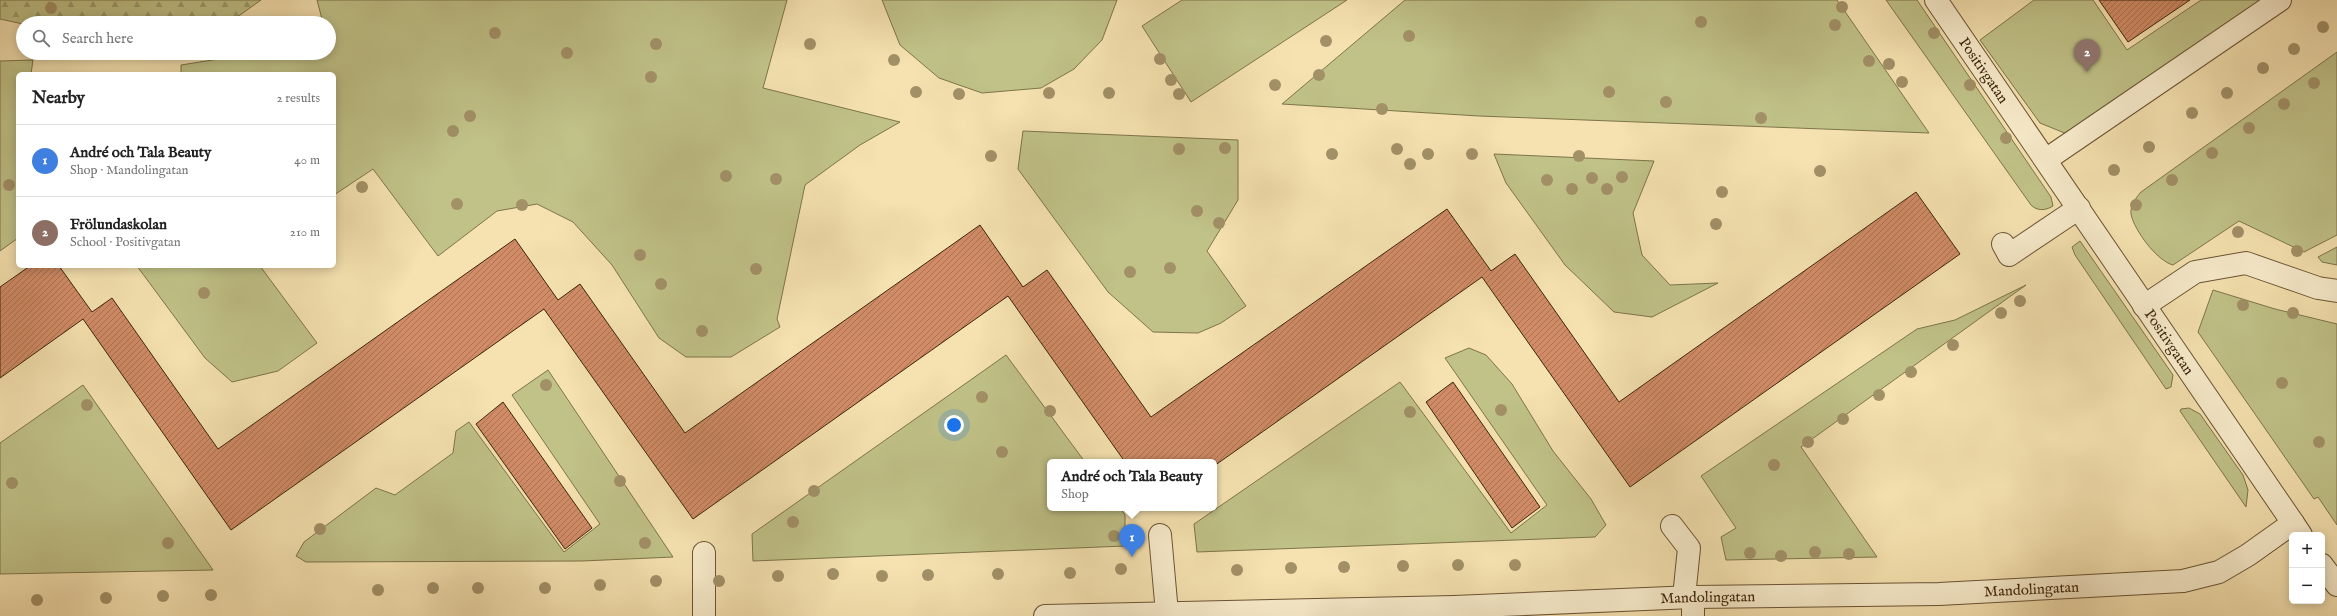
<!DOCTYPE html>
<html lang="en">
<head>
<meta charset="utf-8">
<style>
  :root { --surface:#fff; --page:#f2f2f2; --text:#222; --muted:#767676; --line:#e0e0e0; --accent:#8f2418 }
  body { margin:0; font-family:"IM FELL English",serif; background:var(--page); color:var(--text) }
  .controls { position:absolute; right:12px; bottom:12px; display:grid; overflow:hidden; border-radius:6px; box-shadow:0 2px 10px #0003 }
  .controls button { width:36px; height:36px; display:grid; place-items:center; padding:0; border:0; border-bottom:1px solid var(--line); background:var(--surface); color:var(--text); font:20px sans-serif }
  .you { position:absolute; left:954px; top:425px; width:14px; height:14px; margin:-10px; border:3px solid #fff; border-radius:50%; background:#1a73e8; box-shadow:0 0 0 6px #1a73e833 }
  .badge { display:grid; place-items:center; width:26px; height:26px; border-radius:50%; background:var(--accent); color:#fff; font-size:13px; font-weight:700 }
  .pin { position:absolute; translate:-50% -33px; filter:drop-shadow(0 1px 2px #0008) }
  .pin::after { content:''; position:absolute; top:21px; width:14px; height:12px; background:inherit; clip-path:polygon(0 0,100% 0,50% 100%) }
  .popup { position:absolute; left:1047px; top:459px; width:170px; height:52px; box-sizing:border-box; display:grid; place-content:center; border-radius:6px; background:var(--surface); filter:drop-shadow(0 1px 3px #0005); font-size:13px; white-space:nowrap; color:var(--muted) }
  .popup b { font-size:15px; color:var(--text) }
  .popup::after { content:''; position:absolute; left:50%; top:100%; margin-left:-8px; border:8px solid transparent; border-top-color:var(--surface) }
  .list { margin:0; padding:0; list-style:none }
  h2 { display:flex; justify-content:space-between; align-items:center; height:52px; margin:0; padding:0 16px; font-size:17px }
  h2 small { font-size:13px; font-weight:400; color:var(--muted) }
  .list li { display:grid; grid-template-columns:26px 1fr auto; gap:12px; align-items:center; box-sizing:border-box; height:72px; padding:0 16px; border-top:1px solid var(--line) }
  .list b { display:block; font-size:15px; white-space:nowrap }
  .list p { margin:0; font-size:13px; white-space:nowrap; color:var(--muted) }
  .list em { font-size:13px; font-style:normal; color:var(--muted) }
  .icon { flex:none; width:22px; height:22px; fill:none; stroke:currentColor; stroke-width:2; stroke-linecap:round; stroke-linejoin:round }
  .map { position:relative; flex:none; width:2337px; height:616px; overflow:hidden }
  .search { position:absolute; background:var(--surface); box-shadow:0 2px 10px #0003; left:16px; top:16px; width:320px; height:44px; display:flex; align-items:center; gap:10px; box-sizing:border-box; padding:0 14px; border-radius:22px; color:var(--muted); font-size:15px }
  .panel { position:absolute; background:var(--surface); box-shadow:0 2px 10px #0003; left:16px; top:72px; width:320px; height:196px; border-radius:6px }
  .map>svg:first-child { display:block }
  .green { fill:#c0c288; stroke:#7e744a }
  .forest { fill:url(#forest-firs); stroke:#7e744a }
  .building { fill:url(#building-hatch); stroke:#3d250c }
  .lines { fill:none; stroke-linecap:round; stroke-linejoin:round }
  .minor-casing { stroke:#6b5435; stroke-width:24 }
  .minor { stroke:#f8eccc; stroke-width:22 }
  .tree { fill:#a29067 }
  .labels { text-anchor:middle; stroke-width:3.5; stroke-linejoin:round; paint-order:stroke }
  .street-label { font-size:15px; fill:#3d250c; stroke:#f8eccc }
</style>
</head>
<body>
<div class="map">
<svg width="2337" height="616" viewBox="0 0 2337 616">
  <defs>
    <pattern id="forest-firs" width="22" height="20" patternUnits="userSpaceOnUse"><rect width="22" height="20" fill="#c0c288"/><path d="M5 1l3.5 6h-7zM16 11l3.5 6h-7z" fill="#9d9d6e"/></pattern>
    <pattern id="building-hatch" width="6" height="6" patternUnits="userSpaceOnUse"><rect width="6" height="6" fill="#d18c67"/><path d="M-1 1l2-2M0 6l6-6M5 7l2-2" fill="none" stroke="#ab7253"/></pattern>
  </defs>
  <rect width="100%" height="100%" fill="#f5e2b0"/>
  <filter id="stains"><feTurbulence type="fractalNoise" baseFrequency=".005" numOctaves="4"/><feColorMatrix values="0 0 0 0 .2 0 0 0 0 .09 0 0 0 0 .02 0 0 0 .5 -.17"/></filter>
  <radialGradient id="worn" r=".72"><stop offset=".6" stop-color="#630" stop-opacity="0"/><stop offset="1" stop-color="#630" stop-opacity=".3"/></radialGradient>
  <path class="green" d="M 317,0 L 787,0 L 763,88 L 900,122 L 860,145 L 805,185 L 777,319 L 780,327 L 731,357 L 686,357 L 659,338 L 612,265 L 573,222 L 537,204 L 497,211 L 438,256 L 373,169 L 334,195 L 334,74 L 181,74 L 181,65 L 257,53 L 329,53 L 329,23 L 323,23 Z
    M 882,0 L 1117,0 L 1102,40 L 1074,69 L 1041,88 L 982,93 L 939,78 L 900,45 Z
    M 1182,0 L 1347,0 L 1191,102 L 1142,26 Z
    M 1405,0 L 1837,0 L 1929,133 L 1479,116 L 1282,104 Z
    M 1886,0 L 1917,0 L 2051,197 L 2053,206 C 2045,211 2037,211 2031,205 Z
    M 2034,0 L 2093,0 L 2127,50 L 2201,0 L 2262,0 L 2067,134 L 2040,123 L 1980,40 Z
    M 2337,52 L 2337,235 L 2304,252 L 2239,221 L 2173,265 C 2157,261 2134,230 2131,214 C 2130,205 2136,198 2141,192 Z
    M 33,60 L 31,74 L 18,74 L 18,238 L 0,251 L 0,61 Z
    M 1023,131 L 1238,140 L 1238,200 L 1207,251 L 1246,306 L 1221,323 L 1198,333 L 1153,332 L 1108,292 L 1018,169 Z
    M 1494,154 L 1654,161 L 1633,213 L 1642,255 L 1670,285 L 1718,283 L 1652,317 L 1614,312 L 1565,265 L 1506,183 Z
    M 2080,241 L 2173,375 L 2171,387 L 2166,389 L 2075,255 L 2072,247 Z
    M 2337,247 L 2337,265 L 2322,262 L 2318,257 Z
    M 137,266 L 260,266 L 317,343 L 278,371 L 232,382 L 205,358 Z
    M 2026,285 L 1801,447 L 1877,557 L 1726,560 L 1721,537 L 1736,528 L 1701,476 L 1917,329 L 1955,320 Z
    M 2213,290 L 2275,309 L 2337,324 L 2337,525 L 2318,497 L 2314,499 L 2198,332 Z
    M 1469,348 L 1486,355 L 1512,384 L 1553,451 L 1591,499 L 1606,525 L 1595,537 L 1197,552 L 1194,524 L 1400,382 L 1511,533 L 1547,505 L 1445,358 Z
    M 1006,355 L 1085,462 L 1050,462 L 1050,508 L 1120,508 L 1125,515 L 1125,546 L 753,561 L 752,534 Z
    M 548,370 L 673,557 L 582,561 L 306,562 L 296,556 L 304,542 L 376,488 L 395,495 L 453,453 L 456,431 L 469,422 L 564,552 L 600,524 L 512,395 Z
    M 83,385 L 213,570 L 0,574 L 0,443 Z
    M 2189,408 L 2200,414 L 2243,475 L 2248,490 L 2246,507 L 2180,411 L 2181,409 Z"/>
  <path class="forest" d="M 0,0 L 261,0 L 233,20 L 223,23 L 23,24 L 0,19 Z"/>
  <path class="building" d="M 2099,0 L 2190,0 L 2128,42 Z
    M 1916,192 L 1960,254 L 1630,487 L 1482,277 L 1214,466 L 1214,462 L 1125,462 L 1008,296 L 693,519 L 544,309 L 231,530 L 83,319 L 0,378 L 0,287 L 30,266 L 59,266 L 92,312 L 112,298 L 218,449 L 515,239 L 558,300 L 580,284 L 685,433 L 980,225 L 1023,287 L 1047,270 L 1151,417 L 1447,209 L 1491,271 L 1515,254 L 1619,402 Z
    M 1453,382 L 1540,507 L 1512,528 L 1426,402 Z
    M 503,402 L 592,528 L 565,549 L 476,424 Z"/>
  <g class="lines">
    <g class="minor-casing">
      <g id="minor">
        <path id="s1" d="M 1936,0 L 2293,523"/>
        <path d="M 2047,159 L 2280,0"/>
        <path d="M 2003,244 L 2009,255 L 2079,208"/>
        <path d="M 2144,306 L 2195,272 L 2246,263 L 2318,288 L 2337,291"/>
        <path d="M 1672,526 L 1689,548 L 1684,597"/>
        <path d="M 1160,535 L 1167,613"/>
        <path d="M 704,553 L 704,616"/>
        <path d="M 2322,565 L 2337,585"/>
        <path d="M 1693,597 L 1693,616"/>
        <path id="s2" d="M 1045,616 L 1454,607 L 1693,597 L 1939,594 L 2183,581 L 2219,572 L 2248,555 L 2293,523 L 2301,535"/>
      </g>
    </g>
    <use href="#minor" class="minor"/>
  </g>
  <g class="tree">
    <circle cx="1842" cy="7" r="6"/>
    <circle cx="51" cy="8" r="6"/>
    <circle cx="1701" cy="22" r="6"/>
    <circle cx="1835" cy="25" r="6"/>
    <circle cx="2323" cy="27" r="6"/>
    <circle cx="495" cy="33" r="6"/>
    <circle cx="1934" cy="33" r="6"/>
    <circle cx="1409" cy="36" r="6"/>
    <circle cx="1326" cy="41" r="6"/>
    <circle cx="656" cy="44" r="6"/>
    <circle cx="810" cy="44" r="6"/>
    <circle cx="2294" cy="49" r="6"/>
    <circle cx="567" cy="53" r="6"/>
    <circle cx="1160" cy="59" r="6"/>
    <circle cx="894" cy="60" r="6"/>
    <circle cx="1869" cy="61" r="6"/>
    <circle cx="1889" cy="64" r="6"/>
    <circle cx="2263" cy="68" r="6"/>
    <circle cx="1319" cy="75" r="6"/>
    <circle cx="651" cy="77" r="6"/>
    <circle cx="1171" cy="80" r="6"/>
    <circle cx="1902" cy="82" r="6"/>
    <circle cx="2314" cy="83" r="6"/>
    <circle cx="1275" cy="85" r="6"/>
    <circle cx="1970" cy="85" r="6"/>
    <circle cx="916" cy="92" r="6"/>
    <circle cx="1609" cy="92" r="6"/>
    <circle cx="1049" cy="93" r="6"/>
    <circle cx="1109" cy="93" r="6"/>
    <circle cx="2227" cy="93" r="6"/>
    <circle cx="959" cy="94" r="6"/>
    <circle cx="1179" cy="94" r="6"/>
    <circle cx="1666" cy="102" r="6"/>
    <circle cx="2284" cy="104" r="6"/>
    <circle cx="1382" cy="109" r="6"/>
    <circle cx="2192" cy="113" r="6"/>
    <circle cx="470" cy="116" r="6"/>
    <circle cx="1761" cy="118" r="6"/>
    <circle cx="2249" cy="128" r="6"/>
    <circle cx="453" cy="131" r="6"/>
    <circle cx="2006" cy="138" r="6"/>
    <circle cx="2149" cy="147" r="6"/>
    <circle cx="1225" cy="148" r="6"/>
    <circle cx="1179" cy="149" r="6"/>
    <circle cx="1397" cy="149" r="6"/>
    <circle cx="2212" cy="153" r="6"/>
    <circle cx="1332" cy="154" r="6"/>
    <circle cx="1428" cy="154" r="6"/>
    <circle cx="1472" cy="154" r="6"/>
    <circle cx="991" cy="156" r="6"/>
    <circle cx="1579" cy="156" r="6"/>
    <circle cx="1410" cy="164" r="6"/>
    <circle cx="2114" cy="170" r="6"/>
    <circle cx="1820" cy="171" r="6"/>
    <circle cx="726" cy="176" r="6"/>
    <circle cx="1622" cy="177" r="6"/>
    <circle cx="1592" cy="178" r="6"/>
    <circle cx="776" cy="179" r="6"/>
    <circle cx="1547" cy="180" r="6"/>
    <circle cx="2172" cy="180" r="6"/>
    <circle cx="9" cy="185" r="6"/>
    <circle cx="362" cy="187" r="6"/>
    <circle cx="1572" cy="189" r="6"/>
    <circle cx="1607" cy="189" r="6"/>
    <circle cx="1722" cy="192" r="6"/>
    <circle cx="457" cy="204" r="6"/>
    <circle cx="522" cy="205" r="6"/>
    <circle cx="2136" cy="205" r="6"/>
    <circle cx="1197" cy="211" r="6"/>
    <circle cx="1219" cy="223" r="6"/>
    <circle cx="1716" cy="224" r="6"/>
    <circle cx="2238" cy="232" r="6"/>
    <circle cx="2297" cy="251" r="6"/>
    <circle cx="640" cy="255" r="6"/>
    <circle cx="1170" cy="268" r="6"/>
    <circle cx="756" cy="269" r="6"/>
    <circle cx="1130" cy="272" r="6"/>
    <circle cx="661" cy="284" r="6"/>
    <circle cx="204" cy="293" r="6"/>
    <circle cx="2020" cy="301" r="6"/>
    <circle cx="2243" cy="305" r="6"/>
    <circle cx="2001" cy="313" r="6"/>
    <circle cx="2293" cy="313" r="6"/>
    <circle cx="702" cy="331" r="6"/>
    <circle cx="1953" cy="345" r="6"/>
    <circle cx="1911" cy="372" r="6"/>
    <circle cx="2282" cy="383" r="6"/>
    <circle cx="546" cy="385" r="6"/>
    <circle cx="1879" cy="395" r="6"/>
    <circle cx="982" cy="397" r="6"/>
    <circle cx="87" cy="405" r="6"/>
    <circle cx="1501" cy="410" r="6"/>
    <circle cx="1050" cy="411" r="6"/>
    <circle cx="1410" cy="412" r="6"/>
    <circle cx="1843" cy="419" r="6"/>
    <circle cx="1808" cy="442" r="6"/>
    <circle cx="2319" cy="442" r="6"/>
    <circle cx="1002" cy="452" r="6"/>
    <circle cx="1774" cy="465" r="6"/>
    <circle cx="620" cy="481" r="6"/>
    <circle cx="12" cy="483" r="6"/>
    <circle cx="814" cy="491" r="6"/>
    <circle cx="793" cy="522" r="6"/>
    <circle cx="320" cy="529" r="6"/>
    <circle cx="1114" cy="536" r="6"/>
    <circle cx="168" cy="543" r="6"/>
    <circle cx="645" cy="543" r="6"/>
    <circle cx="1815" cy="552" r="6"/>
    <circle cx="1750" cy="553" r="6"/>
    <circle cx="1849" cy="554" r="6"/>
    <circle cx="1781" cy="556" r="6"/>
    <circle cx="1458" cy="565" r="6"/>
    <circle cx="1515" cy="565" r="6"/>
    <circle cx="1403" cy="566" r="6"/>
    <circle cx="1344" cy="567" r="6"/>
    <circle cx="1291" cy="568" r="6"/>
    <circle cx="1121" cy="569" r="6"/>
    <circle cx="1237" cy="570" r="6"/>
    <circle cx="1070" cy="573" r="6"/>
    <circle cx="833" cy="574" r="6"/>
    <circle cx="998" cy="574" r="6"/>
    <circle cx="928" cy="575" r="6"/>
    <circle cx="778" cy="576" r="6"/>
    <circle cx="882" cy="576" r="6"/>
    <circle cx="656" cy="581" r="6"/>
    <circle cx="719" cy="581" r="6"/>
    <circle cx="600" cy="585" r="6"/>
    <circle cx="433" cy="588" r="6"/>
    <circle cx="478" cy="588" r="6"/>
    <circle cx="545" cy="588" r="6"/>
    <circle cx="378" cy="590" r="6"/>
    <circle cx="211" cy="595" r="6"/>
    <circle cx="163" cy="596" r="6"/>
    <circle cx="106" cy="598" r="6"/>
    <circle cx="37" cy="600" r="6"/>
  </g>
  <g class="labels">
    <g class="street-label">
      <text dy="5" stroke="none"><textPath href="#s1" startOffset="85">Positivgatan</textPath></text>
      <text dy="5" stroke="none"><textPath href="#s1" startOffset="414">Positivgatan</textPath></text>
      <text dy="5" stroke="none"><textPath href="#s2" startOffset="987">Mandolingatan</textPath></text>
      <text dy="5" stroke="none"><textPath href="#s2" startOffset="663">Mandolingatan</textPath></text>
    </g>
  </g>
  <rect width="100%" height="100%" filter="url(#stains)"/>
  <rect width="100%" height="100%" fill="url(#worn)"/>
</svg>
<div class="controls">
<button>+</button>
<button>−</button>
</div>
<div class="you"></div>
<div class="pin badge" style="left:1132px;top:557px;background:#3f7fe0">1</div>
<div class="popup"><b>André och Tala Beauty</b>Shop</div>
<div class="pin badge" style="left:2087px;top:72px;background:#8d6e63">2</div>
<div class="search"><svg class="icon" aria-label="search" viewBox="0 0 24 24"><circle cx="10" cy="10" r="6"/><path d="M15 15l6 6"/></svg>Search here</div>
<section class="panel">
<h2>Nearby<small>2 results</small></h2>
<ul class="list">
<li><span class="badge" style="background:#3f7fe0">1</span><div><b>André och Tala Beauty</b><p>Shop · Mandolingatan</p></div><em>40 m</em></li>
<li><span class="badge" style="background:#8d6e63">2</span><div><b>Frölundaskolan</b><p>School · Positivgatan</p></div><em>210 m</em></li>
</ul>
</section>
</div>
</body>
</html>
